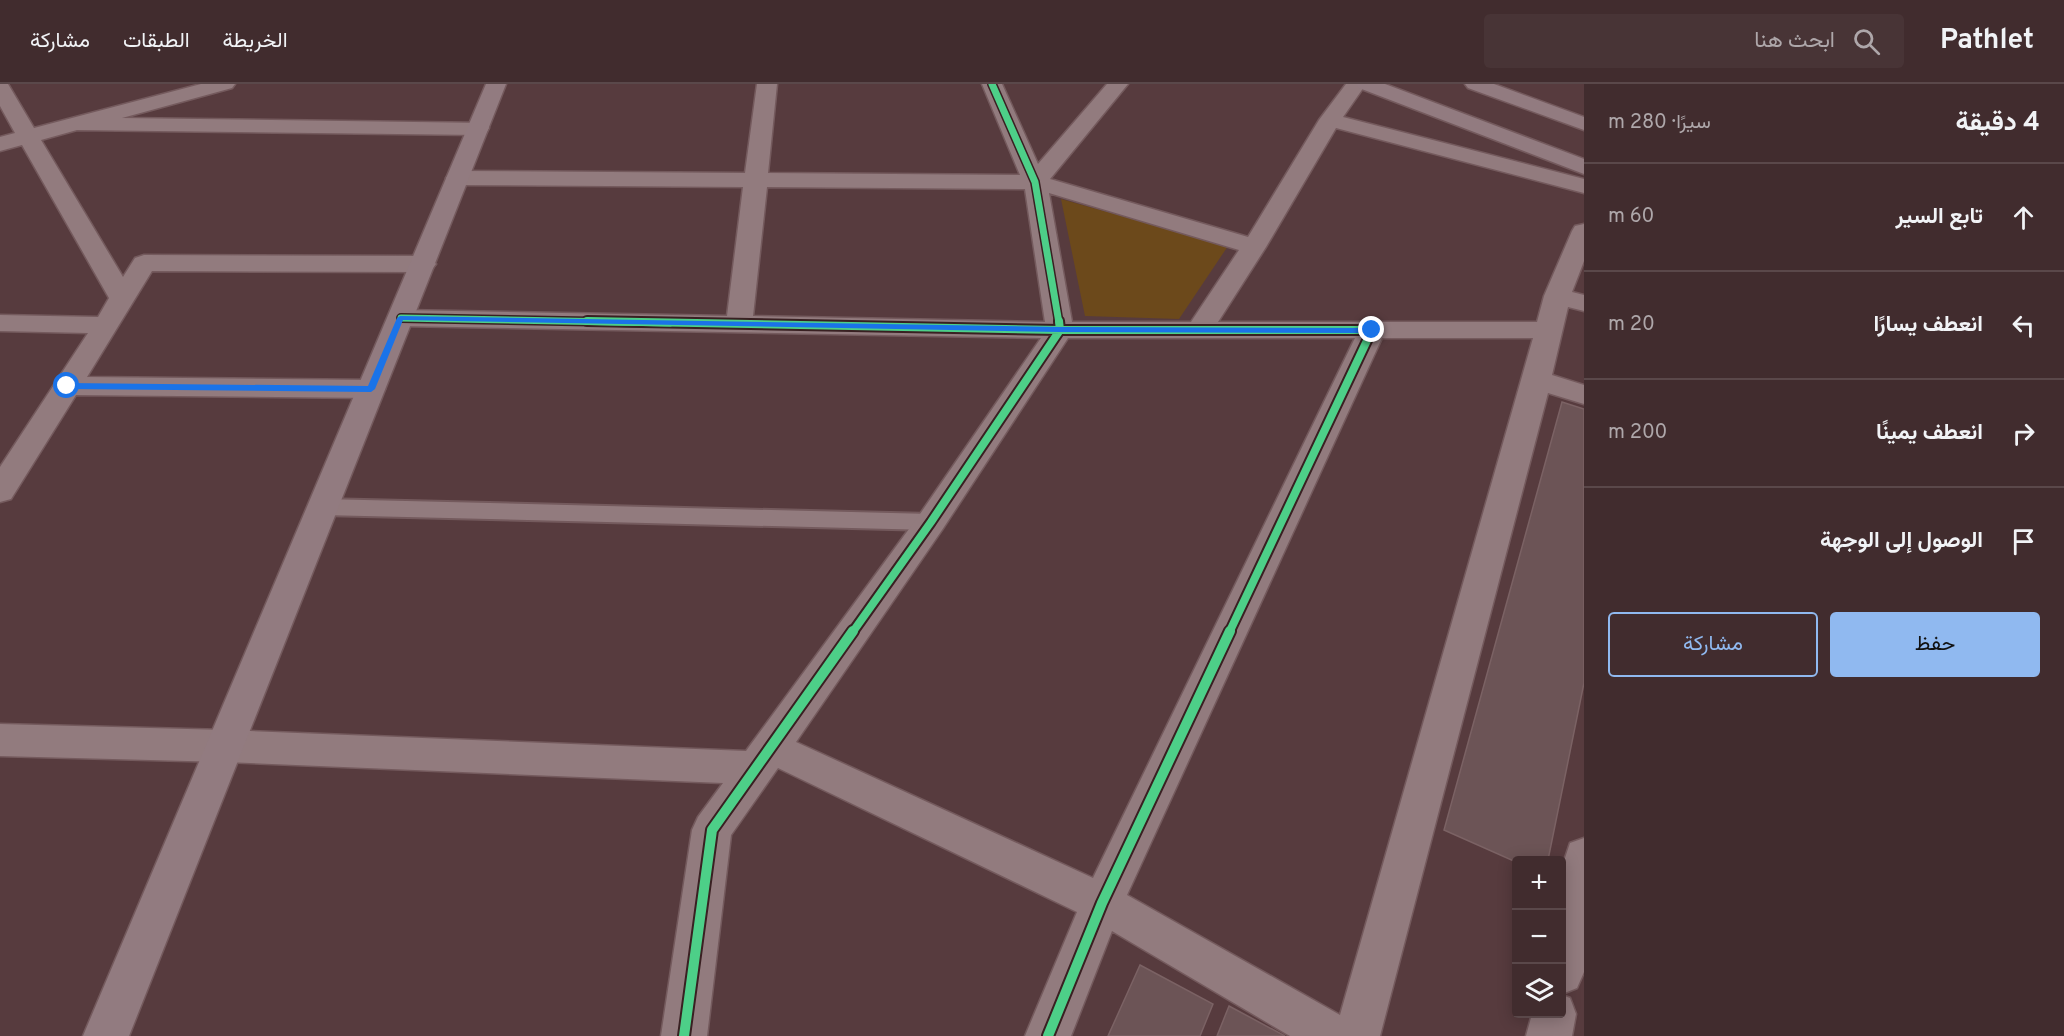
<!DOCTYPE html>
<html lang="ar">
<head>
<meta charset="utf-8">
<style>
  :root { --surface:#412c2e; --page:#483436; --text:#f1f3f6; --muted:#aea7aa; --line:#5a484a; --accent:#90b9f0 }
  body { margin:0; font-family:Overpass,Vazirmatn,sans-serif; background:var(--page); color:var(--text); direction:rtl }
  .controls { position:absolute; right:18px; bottom:18px; display:grid; overflow:hidden; border-radius:6px; box-shadow:0 3px 15px #0003 }
  .controls button { width:54px; height:54px; display:grid; place-items:center; padding:0; border:0; border-bottom:2px solid var(--line); background:var(--surface); color:var(--text); font:30px sans-serif }
  .stop { position:absolute; width:18px; height:18px; margin:-14px; border:4px solid #1a73e8; border-radius:50%; background:#fff }
  .stop.end { background:#1a73e8; border-color:#fff; box-shadow:0 2px 6px #0008 }
  .list { margin:0; padding:0; list-style:none }
  h2 { display:flex; justify-content:space-between; align-items:center; height:78px; margin:0; padding:0 24px; font-size:26px }
  h2 small { font-size:20px; font-weight:400; color:var(--muted) }
  .list li { display:grid; grid-template-columns:39px 1fr auto; gap:18px; align-items:center; box-sizing:border-box; height:108px; padding:0 24px; border-top:2px solid var(--line) }
  .list b { display:block; font-size:22px; white-space:nowrap }
  .list em { font-size:20px; font-style:normal; color:var(--muted) }
  .actions { display:flex; gap:12px; padding:18px 24px }
  .actions a { flex:1; padding:14px 0; border:2px solid var(--accent); border-radius:6px; text-align:center; font-size:21px; color:var(--accent) }
  .actions .main { background:var(--accent); color:#111 }
  .icon { flex:none; width:33px; height:33px; fill:none; stroke:currentColor; stroke-width:2; stroke-linecap:round; stroke-linejoin:round }
  .map { position:relative; flex:none; width:1584px; height:952px; overflow:hidden; direction:ltr }
  header { display:flex; align-items:center; gap:36px; box-sizing:border-box; height:84px; padding:0 30px; background:var(--surface); border-bottom:2px solid var(--line) }
  header strong { font-size:28px }
  nav { display:flex; gap:33px; margin-inline-start:auto; font-size:21px }
  .search { width:420px; height:54px; background:var(--page); display:flex; align-items:center; gap:15px; box-sizing:border-box; padding:0 21px; border-radius:6px; color:var(--muted); font-size:22px }
  main { display:flex }
  aside { flex:1; background:var(--surface) }
  .map>svg:first-child { display:block }
  .green { fill:#6c491b }
  .building { fill:#6c5456; stroke:#7b6264; stroke-width:1.5 }
  .lines { fill:none; stroke-linecap:round; stroke-linejoin:round }
  .lane-casing { stroke:#745a5d; stroke-width:4 }
  .street-casing { stroke:#745a5d; stroke-width:3 }
  .secondary-casing { stroke:#745a5d; stroke-width:3 }
  .lane { fill:#927b7e; fill-rule:evenodd }
  .street { fill:#927b7e; fill-rule:evenodd }
  .secondary { fill:#927b80; fill-rule:evenodd }
  .cycleway-far2-casing { stroke:#392022; stroke-width:10 }
  .cycleway-far1-casing { stroke:#392022; stroke-width:12 }
  .cycleway-casing { stroke:#392022; stroke-width:14 }
  .cycleway-far2 { stroke:#4dcf88; stroke-width:7 }
  .cycleway-far1 { stroke:#4dcf88; stroke-width:8 }
  .cycleway { stroke:#4dcf88; stroke-width:10 }
  .route { fill:#1a73e8 }
</style>
</head>
<body>
<header>
<strong>Pathlet</strong>
<div class="search"><svg class="icon" aria-label="search" viewBox="0 0 24 24"><circle cx="10" cy="10" r="6"/><path d="M15 15l6 6"/></svg>ابحث هنا</div>
<nav><a>الخريطة</a><a>الطبقات</a><a>مشاركة</a></nav>
</header>
<main>
<aside>
<h2>4 دقيقة<small>سيرًا · 280 m</small></h2>
<ul class="list">
<li><svg class="icon" aria-label="ahead" viewBox="0 0 24 24"><path d="M12 20V5M6 11l6-6 6 6"/></svg><div><b>تابع السير</b></div><em>60 m</em></li>
<li><svg class="icon" aria-label="left" viewBox="0 0 24 24"><path d="M17 20v-9H6M10 6l-5 5 5 5"/></svg><div><b>انعطف يسارًا</b></div><em>20 m</em></li>
<li><svg class="icon" aria-label="right" viewBox="0 0 24 24"><path d="M7 20v-9h11M14 6l5 5-5 5"/></svg><div><b>انعطف يمينًا</b></div><em>200 m</em></li>
<li><svg class="icon" aria-label="arrive" viewBox="0 0 24 24"><path d="M6 21V4h12l-3 4 3 4H6"/></svg><div><b>الوصول إلى الوجهة</b></div></li>
</ul>
<div class="actions"><a class="main">حفظ</a><a>مشاركة</a></div>
</aside>
<div class="map">
<svg width="1584" height="952" viewBox="0 0 1584 952">
  <rect width="100%" height="100%" fill="#573b3e"/>
  <path class="green" d="M 1061,115 L 1228,162 L 1179,235 L 1085,232 Z"/>
  <path class="building" d="M 1562,318 L 1584,325 L 1584,599 L 1548,776 L 1516,778 L 1444,746 Z
    M 1140,881 L 1213,920 L 1200,952 L 1108,952 Z
    M 1229,922 L 1285,952 L 1217,952 Z"/>
  <g class="lines">
    <g class="lane-casing">
      <path id="lane" d="M 323,415 L 931,430 L 939,433 L 942,438 L 939,443 L 931,446 L 323,431 L 315,428 L 312,423 L 315,418 Z"/>
    </g>
    <g class="street-casing">
      <path id="street" d="M 0,0 L 8,0 L 34,44 L 201,0 L 235,0 L 232,4 L 122,34 L 486,39 L 489,44 L 486,49 L 478,51 L 77,46 L 41,56 L 123,193 L 135,174 L 144,171 L 423,172 L 432,175 L 436,180 L 432,185 L 423,188 L 152,187 L 87,293 L 371,296 L 381,299 L 385,305 L 381,311 L 371,314 L 76,311 L 11,415 L 0,418 L 0,383 L 88,249 L 0,247 L 0,231 L 98,233 L 109,214 L 22,61 L 0,67 L 0,53 L 15,49 L 0,22 Z
        M 757,0 L 777,0 L 768,89 L 1020,91 L 982,0 L 1002,0 L 1038,80 L 1107,0 L 1128,0 L 1050,95 L 1248,153 L 1319,36 L 1346,0 L 1366,0 L 1343,33 L 1584,95 L 1584,109 L 1336,44 L 1266,163 L 1218,238 L 1537,238 L 1544,212 L 1572,147 L 1575,142 L 1584,140 L 1584,177 L 1572,208 L 1584,211 L 1584,227 L 1568,223 L 1552,291 L 1584,301 L 1584,320 L 1548,309 L 1380,952 L 1290,952 L 1112,847 L 1071,952 L 1025,952 L 1077,828 L 778,684 L 731,751 L 707,952 L 661,952 L 692,746 L 698,733 L 723,699 L 225,678 L 0,672 L 0,640 L 225,646 L 746,667 L 920,430 L 1041,254 L 401,242 L 392,240 L 388,234 L 392,228 L 401,226 L 727,232 L 743,103 L 458,101 L 450,99 L 446,94 L 450,89 L 458,87 L 745,89 ZM 767,103 L 1025,105 L 1045,238 L 753,232 ZM 1049,109 L 1239,166 L 1191,238 L 1072,238 ZM 1068,254 L 1355,254 L 1093,794 L 796,658 L 942,446 ZM 1382,254 L 1533,254 L 1340,931 L 1127,811 Z
        M 1584,754 L 1584,888 L 1577,904 L 1562,910 L 1562,783 L 1570,759 Z
        M 1562,911 L 1570,914 L 1576,930 L 1572,952 L 1526,952 L 1532,930 L 1562,930 Z"/>
    </g>
    <g class="secondary-casing">
      <path id="secondary" d="M 486,0 L 506,0 L 129,952 L 83,952 Z
        M 1356,0 L 1385,0 L 1584,75 L 1584,90 L 1359,4 Z
        M 1465,0 L 1494,0 L 1584,33 L 1584,46 L 1468,4 Z"/>
    </g>
    <use href="#lane" class="lane"/>
    <use href="#street" class="street"/>
    <use href="#secondary" class="secondary"/>
    <g class="cycleway-far2-casing">
      <path id="cycleway-far2" d="M 992,0 L 1035,98 L 1059,239
        M 401,234 L 670,239"/>
    </g>
    <g class="cycleway-far1-casing">
      <path id="cycleway-far1" d="M 587,237 L 1060,246 L 1372,246 L 1229,549
        M 852,549 L 931,438 L 1060,246 L 1059,237"/>
    </g>
    <g class="cycleway-casing">
      <path id="cycleway" d="M 684,952 L 712,746 L 853,547
        M 1048,952 L 1102,819 L 1230,547"/>
    </g>
    <use href="#cycleway-far2" class="cycleway-far2"/>
    <use href="#cycleway-far1" class="cycleway-far1"/>
    <use href="#cycleway" class="cycleway"/>
  </g>
  <path class="route" d="M 400,232 L 1060,243 L 1372,244 L 1376,246 L 1372,249 L 1060,248 L 403,236 L 375,305 L 371,308 L 67,305 L 63,302 L 67,299 L 368,302 L 397,234 Z"/>
</svg>
<div class="controls">
<button>+</button>
<button>−</button>
<button><svg class="icon" aria-label="layers" viewBox="0 0 24 24"><path d="M12 4l9 5-9 5-9-5zM3 14l9 5 9-5"/></svg></button>
</div>
<div class="stop" style="left:67px;top:302px"></div>
<div class="stop end" style="left:1372px;top:246px"></div>
</div>
</main>
</body>
</html>
